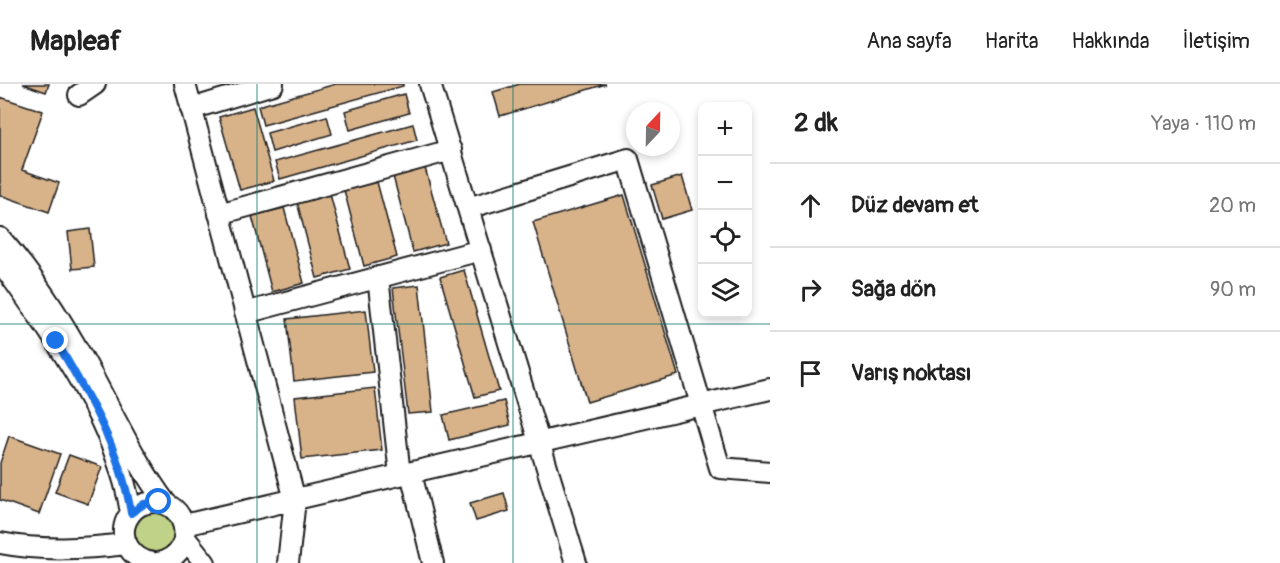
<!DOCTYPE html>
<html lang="tr">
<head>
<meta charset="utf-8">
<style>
  :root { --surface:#fff; --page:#f2f2f2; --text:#222; --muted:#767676; --line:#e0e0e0 }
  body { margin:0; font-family:Pangolin,sans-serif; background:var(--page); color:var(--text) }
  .controls { position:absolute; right:18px; top:18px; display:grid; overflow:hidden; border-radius:12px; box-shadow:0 3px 9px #0003 }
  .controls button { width:54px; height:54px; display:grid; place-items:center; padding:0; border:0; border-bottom:2px solid var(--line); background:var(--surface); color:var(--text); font:30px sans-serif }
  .compass { position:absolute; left:626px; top:18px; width:54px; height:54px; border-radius:50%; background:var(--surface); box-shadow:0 3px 9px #0003; rotate:22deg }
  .stop { position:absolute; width:18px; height:18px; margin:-14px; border:4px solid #1a73e8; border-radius:50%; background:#fff }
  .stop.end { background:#1a73e8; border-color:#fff; box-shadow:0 2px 6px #0008 }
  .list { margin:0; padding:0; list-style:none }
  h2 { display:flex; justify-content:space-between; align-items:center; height:78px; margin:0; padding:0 24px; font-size:26px }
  h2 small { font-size:20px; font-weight:400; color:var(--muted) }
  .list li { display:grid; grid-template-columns:39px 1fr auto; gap:18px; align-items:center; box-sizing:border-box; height:84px; padding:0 24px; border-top:2px solid var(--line) }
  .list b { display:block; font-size:22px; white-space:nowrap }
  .list em { font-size:20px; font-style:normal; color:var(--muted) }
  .icon { flex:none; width:33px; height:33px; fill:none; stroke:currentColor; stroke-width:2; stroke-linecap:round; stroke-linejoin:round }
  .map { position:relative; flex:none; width:770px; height:479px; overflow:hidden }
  header { display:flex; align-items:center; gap:36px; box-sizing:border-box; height:84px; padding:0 30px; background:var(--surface); border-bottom:2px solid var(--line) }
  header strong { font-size:28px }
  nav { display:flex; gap:33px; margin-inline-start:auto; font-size:21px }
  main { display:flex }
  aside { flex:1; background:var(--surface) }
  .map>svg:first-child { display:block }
  .green { fill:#bfd287; stroke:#6e7752; stroke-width:1.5 }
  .building { fill:#d8b38a; stroke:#1c1c1c; stroke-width:1.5 }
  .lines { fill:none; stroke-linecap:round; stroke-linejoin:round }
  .minor-casing { stroke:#1c1c1c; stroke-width:24 }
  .minor { stroke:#fff; stroke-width:20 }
  .route { stroke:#1a73e8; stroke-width:8 }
  .grid { fill:none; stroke:#0f766e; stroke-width:1.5; stroke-opacity:0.55 }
</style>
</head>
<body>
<header>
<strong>Mapleaf</strong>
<nav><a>Ana sayfa</a><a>Harita</a><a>Hakkında</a><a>İletişim</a></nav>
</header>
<main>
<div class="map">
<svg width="770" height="479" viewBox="0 0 770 479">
  <rect width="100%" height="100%" fill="#fff"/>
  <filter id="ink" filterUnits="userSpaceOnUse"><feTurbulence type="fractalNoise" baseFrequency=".0167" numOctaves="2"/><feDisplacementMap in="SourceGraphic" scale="12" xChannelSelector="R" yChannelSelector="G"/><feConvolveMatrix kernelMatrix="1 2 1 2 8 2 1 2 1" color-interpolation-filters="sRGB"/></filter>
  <g filter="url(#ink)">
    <path class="green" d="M133 449a21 21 0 1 1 42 0a21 21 0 1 1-42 0Z"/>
    <path class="building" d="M 23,0 L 49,0 L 46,8 Z
      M 336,0 L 403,0 L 403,2 L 263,41 L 258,22 Z
      M 520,0 L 606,0 L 500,32 L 493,8 Z
      M 404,10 L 409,29 L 350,46 L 345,27 Z
      M 0,13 L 43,27 L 22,86 L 59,99 L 49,128 L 0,111 Z
      M 253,23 L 274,97 L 240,106 L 219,33 Z
      M 327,32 L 332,50 L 272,68 L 267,49 Z
      M 413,40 L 417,56 L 280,95 L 275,78 Z
      M 425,84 L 446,159 L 413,168 L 393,92 Z
      M 682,92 L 692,126 L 662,135 L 652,101 Z
      M 377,98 L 397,173 L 364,182 L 344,106 Z
      M 330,110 L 350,185 L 317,194 L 297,118 Z
      M 624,111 L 678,291 L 587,318 L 533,138 Z
      M 284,124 L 304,199 L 272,208 L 252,132 Z
      M 90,145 L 94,183 L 72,185 L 68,148 Z
      M 464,186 L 499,307 L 475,313 L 440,193 Z
      M 419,201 L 433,328 L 408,330 L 393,204 Z
      M 366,226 L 373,288 L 294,297 L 287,235 Z
      M 375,304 L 382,366 L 302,375 L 295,313 Z
      M 504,317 L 510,341 L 449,356 L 443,331 Z
      M 9,352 L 60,370 L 39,430 L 0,416 L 0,379 Z
      M 69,371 L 102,383 L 88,420 L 55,408 Z
      M 504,409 L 509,427 L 476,437 L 470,419 Z"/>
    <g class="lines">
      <g class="minor-casing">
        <path id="minor" d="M 185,0 L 295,416 L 288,479
          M 430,0 L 576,479
          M 79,11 L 95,0
          M 191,25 L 273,0
          M 468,124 L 628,75 L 720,384 L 770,388
          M 219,130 L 451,66
          M 0,154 C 37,196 68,246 94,295 C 118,340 136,379 167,421
          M 0,177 C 52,250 117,338 131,429
          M 378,193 L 400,391
          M 245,229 L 481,166
          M 411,389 L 433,479
          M 184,441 L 770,305
          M 185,454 L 205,479
          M 0,459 C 42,467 83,465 126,460
          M 153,479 C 132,476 117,455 127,435 C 131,428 137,422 144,420 C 184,406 204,469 158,479"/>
      </g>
      <use href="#minor" class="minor"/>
    </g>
  </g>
  <g class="lines" filter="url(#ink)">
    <path class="route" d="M 56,257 C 88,311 121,367 131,429 L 144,420 L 159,418"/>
  </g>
  <path class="grid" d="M 257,0 L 257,479M 513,0 L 513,479M 0,240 L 770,240"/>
</svg>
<div class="controls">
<button>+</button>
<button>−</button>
<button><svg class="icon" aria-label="locate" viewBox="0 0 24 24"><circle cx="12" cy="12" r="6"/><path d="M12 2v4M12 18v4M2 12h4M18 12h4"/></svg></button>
<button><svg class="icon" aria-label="layers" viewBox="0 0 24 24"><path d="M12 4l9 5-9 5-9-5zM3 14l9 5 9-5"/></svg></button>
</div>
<svg class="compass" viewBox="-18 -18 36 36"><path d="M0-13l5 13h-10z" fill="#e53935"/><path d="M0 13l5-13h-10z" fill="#767676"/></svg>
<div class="stop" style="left:159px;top:418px"></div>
<div class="stop end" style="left:56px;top:257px"></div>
</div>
<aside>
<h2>2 dk<small>Yaya · 110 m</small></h2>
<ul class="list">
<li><svg class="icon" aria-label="ahead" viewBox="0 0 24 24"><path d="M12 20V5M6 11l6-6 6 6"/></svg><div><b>Düz devam et</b></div><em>20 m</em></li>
<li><svg class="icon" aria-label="right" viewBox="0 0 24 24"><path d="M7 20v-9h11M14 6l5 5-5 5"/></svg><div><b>Sağa dön</b></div><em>90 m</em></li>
<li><svg class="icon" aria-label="arrive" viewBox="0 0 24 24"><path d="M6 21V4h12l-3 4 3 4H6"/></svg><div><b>Varış noktası</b></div></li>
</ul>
</aside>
</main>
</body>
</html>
